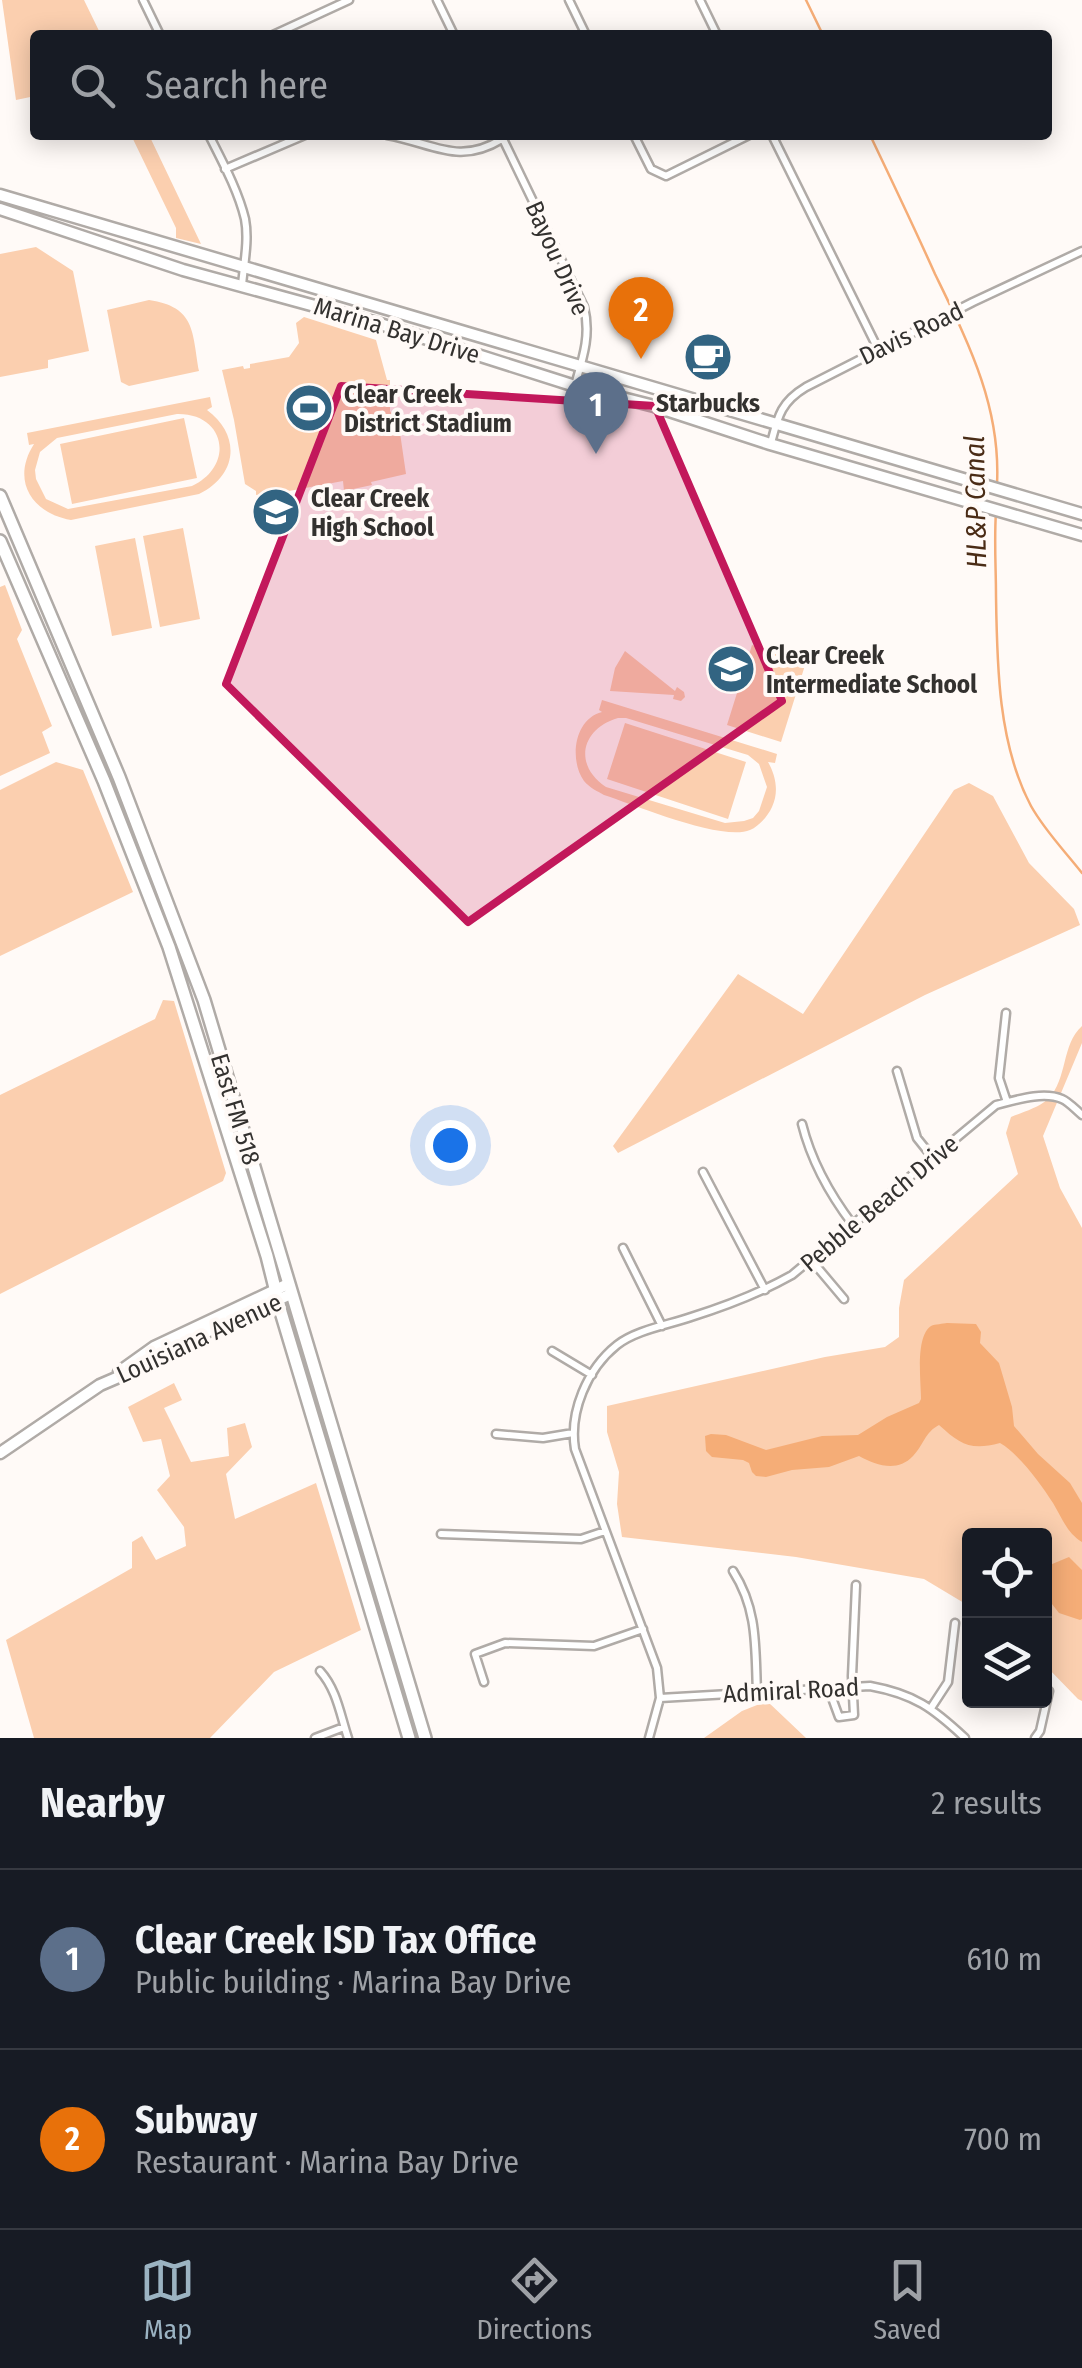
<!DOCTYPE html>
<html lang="en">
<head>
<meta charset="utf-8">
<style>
  :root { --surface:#171b24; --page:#20242c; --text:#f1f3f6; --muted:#9ea1a6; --line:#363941; --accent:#9bb3c2 }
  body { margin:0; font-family:"Fira Sans Condensed",sans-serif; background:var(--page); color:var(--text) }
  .controls { position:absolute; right:30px; bottom:30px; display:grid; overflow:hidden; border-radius:10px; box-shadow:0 5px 25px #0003 }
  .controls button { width:90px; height:90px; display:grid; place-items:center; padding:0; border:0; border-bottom:2px solid var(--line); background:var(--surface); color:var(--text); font:50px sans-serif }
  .you { position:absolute; left:450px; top:1145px; width:35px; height:35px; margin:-25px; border:8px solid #fff; border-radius:50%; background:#1a73e8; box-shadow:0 0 0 15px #1a73e833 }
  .badge { display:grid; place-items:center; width:65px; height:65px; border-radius:50%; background:var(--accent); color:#fff; font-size:32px; font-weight:700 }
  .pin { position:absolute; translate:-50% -82px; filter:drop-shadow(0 2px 5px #0008) }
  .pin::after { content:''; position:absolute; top:52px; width:35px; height:30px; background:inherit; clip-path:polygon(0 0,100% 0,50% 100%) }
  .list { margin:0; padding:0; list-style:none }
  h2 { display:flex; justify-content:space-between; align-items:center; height:130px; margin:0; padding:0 40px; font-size:42px }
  h2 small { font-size:32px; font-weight:400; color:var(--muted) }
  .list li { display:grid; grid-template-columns:65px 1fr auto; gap:30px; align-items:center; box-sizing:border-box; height:180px; padding:0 40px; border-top:2px solid var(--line) }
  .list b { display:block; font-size:38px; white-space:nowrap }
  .list p { margin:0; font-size:32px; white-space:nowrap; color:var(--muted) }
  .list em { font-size:32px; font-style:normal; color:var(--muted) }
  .icon { flex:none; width:55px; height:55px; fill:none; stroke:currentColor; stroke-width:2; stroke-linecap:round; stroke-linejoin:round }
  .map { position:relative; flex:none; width:1082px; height:1738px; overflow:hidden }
  .search { position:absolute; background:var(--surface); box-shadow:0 5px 25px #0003; left:30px; right:30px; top:30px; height:110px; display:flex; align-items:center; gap:25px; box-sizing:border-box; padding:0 35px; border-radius:10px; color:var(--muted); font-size:38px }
  .sheet { height:490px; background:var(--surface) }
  nav { display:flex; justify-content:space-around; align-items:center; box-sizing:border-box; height:140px; border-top:2px solid var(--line); background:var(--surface); font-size:28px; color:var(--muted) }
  nav a { display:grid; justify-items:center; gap:5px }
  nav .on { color:var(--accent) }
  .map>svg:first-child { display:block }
  .green { fill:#fbcfaf; fill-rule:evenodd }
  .water { fill:#f5ad77 }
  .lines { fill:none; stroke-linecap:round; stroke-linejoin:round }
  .stream { stroke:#f5ad77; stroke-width:2.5 }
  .street-casing { stroke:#b0aba7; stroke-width:11 }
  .secondary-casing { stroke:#b0aba7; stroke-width:15 }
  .primary-casing { stroke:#b0aba7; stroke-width:16 }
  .street { stroke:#fff; stroke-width:6 }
  .secondary { stroke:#fff; stroke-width:10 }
  .primary { stroke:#fff; stroke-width:11 }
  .marked { fill:#c2185b; fill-opacity:0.2; stroke:#c2185b; stroke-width:8; stroke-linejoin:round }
  .labels { text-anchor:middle; stroke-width:8; stroke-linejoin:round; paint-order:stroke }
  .street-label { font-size:25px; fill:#33312f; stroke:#fffaf7 }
  .poi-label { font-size:25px; font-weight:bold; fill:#33312f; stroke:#fffaf7; text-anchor:start }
  .water-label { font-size:28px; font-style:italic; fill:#4a2c16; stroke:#fffaf7 }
</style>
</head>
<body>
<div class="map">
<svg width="1082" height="1738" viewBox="0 0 1082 1738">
  <rect width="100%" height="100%" fill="#fffaf7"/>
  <path class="green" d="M 2,0 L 84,0 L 101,35 L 35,35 L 35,96 L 16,100 Z
    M 131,135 L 149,135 L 201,244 L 176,238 L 176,228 Z
    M 36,247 L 73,271 L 89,351 L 48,360 L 48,368 L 0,377 L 0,254 Z
    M 149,300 C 196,307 192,332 199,371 L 129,386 L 121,382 L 107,310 Z
    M 304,317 L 376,340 L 387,380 L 390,380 L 390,411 L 399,426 L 406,474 L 371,482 L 372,485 L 344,491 L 343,481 L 273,494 L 269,493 L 256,495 L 256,491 L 245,484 L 234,420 L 222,370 L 243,366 L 244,369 L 250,368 L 250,364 L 289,357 L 299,343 L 296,323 Z
    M 210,397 L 212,407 L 207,410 C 241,435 238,475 199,494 L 71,520 C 31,513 11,480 34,444 L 29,445 L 27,433 ZM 177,414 C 226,413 235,466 192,486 L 68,509 L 46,499 L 36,479 L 35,470 L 40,452 L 57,438 Z
    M 184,418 L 197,478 L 72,504 L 60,444 Z
    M 183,528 L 200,619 L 160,627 L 143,536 Z
    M 135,538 L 152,628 L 112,636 L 95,546 Z
    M 5,585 L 22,630 L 17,639 L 52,726 L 42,732 L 50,753 L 0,776 L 0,587 Z
    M 752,645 L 806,662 L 781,742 L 727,725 Z
    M 625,651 L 675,691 L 677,687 L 684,692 L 685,697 L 681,701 L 673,699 L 674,695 L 610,691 L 615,668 Z
    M 602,700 L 777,754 L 775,763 L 768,762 C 776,776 779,792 772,807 C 768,816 759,826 750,830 C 723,842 635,805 604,795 C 597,791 590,788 584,781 C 569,760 574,719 602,712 L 599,710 ZM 618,718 L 626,718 L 748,755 L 759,764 L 767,787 L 759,811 L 753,818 L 744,821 L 725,823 L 606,787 C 573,765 581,729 618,718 Z
    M 625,723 L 746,762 L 728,819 L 607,779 Z
    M 56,762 L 83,770 L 133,892 L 0,956 L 0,790 Z
    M 969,783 L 993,796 L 1029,863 L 1074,909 L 1080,925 L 925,995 L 618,1153 L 613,1146 L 738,974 L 803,1014 L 954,790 Z
    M 163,1000 L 174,1001 L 226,1173 L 223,1181 L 0,1294 L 0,1095 L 155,1019 Z
    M 1082,1026 L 1082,1043 L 1043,1136 L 1060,1188 L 1082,1228 L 1082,1701 L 1078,1699 L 1045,1665 L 1044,1536 L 970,1536 L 969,1606 L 924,1579 L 796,1557 L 622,1537 L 617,1504 L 619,1472 L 607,1432 L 607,1406 L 825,1357 L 885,1347 L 899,1337 L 899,1308 L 904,1280 L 1018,1174 L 1006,1133 L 1011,1117 C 1023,1112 1038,1108 1048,1099 C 1068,1079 1061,1045 1082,1026 Z
    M 174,1383 L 182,1400 L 164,1408 L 191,1462 L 229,1456 L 227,1428 L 245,1423 L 252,1447 L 226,1474 L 235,1519 L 316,1483 L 361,1630 L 274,1672 L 210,1738 L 34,1738 L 6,1640 L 132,1568 L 132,1542 L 142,1536 L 156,1560 L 186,1546 L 184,1527 L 157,1490 L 170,1476 L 161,1439 L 143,1442 L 128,1407 Z
    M 767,1701 L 806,1738 L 704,1738 L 742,1711 Z"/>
  <path class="water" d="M 947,1323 L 976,1324 L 981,1332 L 980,1343 L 999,1363 L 1012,1407 L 1014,1426 L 1038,1454 L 1070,1483 L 1082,1503 L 1082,1542 C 1067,1533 1062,1518 1053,1503 C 1041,1484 1019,1454 1000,1443 C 970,1451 960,1444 939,1425 C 925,1432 923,1446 913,1456 C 897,1473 876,1465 859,1456 L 829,1467 L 792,1470 L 766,1477 L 756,1476 L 752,1472 L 749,1463 L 743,1460 L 712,1457 L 706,1451 L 705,1436 L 711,1434 L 726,1435 L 766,1450 L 822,1436 L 858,1435 L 887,1417 L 919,1403 L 921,1399 C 921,1381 915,1337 931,1326 C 935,1324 943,1324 947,1323 Z
    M 1069,1557 L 1082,1570 L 1082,1619 L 1080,1620 L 1059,1613 L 1045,1595 L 1045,1567 Z"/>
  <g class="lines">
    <path class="stream" d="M 806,0 L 823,35
      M 870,135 C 892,181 914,227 935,274 C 968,342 1001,406 997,484
      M 996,512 C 994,540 996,568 996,596 C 997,665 998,744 1031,806 C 1045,831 1064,850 1082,873"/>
    <g class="street-casing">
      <path id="street" d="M 143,0 L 160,35
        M 437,0 L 454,35
        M 569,0 L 586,35
        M 700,0 L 717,35
        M 273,35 L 349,0
        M 209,135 C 222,161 238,190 245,219 C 249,240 244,263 242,285
        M 387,135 C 433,143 458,166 502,139
        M 501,135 L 584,307 C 591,335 583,358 575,385
        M 634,135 L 651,169 L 666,176 L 749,135
        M 772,135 L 878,349
        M 225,169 L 305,135
        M 771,443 C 778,416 781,402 806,387 L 973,302 L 1082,251
        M 1006,1013 L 999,1078 L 1007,1102
        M 897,1071 L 917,1138 L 933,1158
        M 802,1124 C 811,1160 831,1196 853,1225
        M 703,1172 L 765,1290
        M 623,1248 L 662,1326
        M 812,1261 L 844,1299
        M 552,1351 L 592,1375
        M 496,1434 L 543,1438 L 573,1433
        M 441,1534 L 581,1539 L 605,1531
        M 733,1571 C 758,1610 755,1647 757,1692
        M 320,1671 C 337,1690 340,1714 348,1738
        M 484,1682 L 475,1654 L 505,1643 L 594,1646 L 643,1629
        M 828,1687 L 839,1717 L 854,1715 L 852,1676 L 856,1585
        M 660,1698 L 870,1686 C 914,1694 933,1708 965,1738
        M 931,1708 L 948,1682 L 955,1623
        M 315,1738 L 344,1727
        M 649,1738 L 660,1698 L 657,1668 L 575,1449 C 569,1412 587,1369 617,1345 C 636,1330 668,1325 691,1317 C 726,1306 760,1293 792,1275 L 996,1105 C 1016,1100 1043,1091 1062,1099 C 1069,1102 1076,1110 1082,1115
        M 1035,1738 L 1040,1731 L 1049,1691"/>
    </g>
    <g class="secondary-casing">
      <path id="secondary" d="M 0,195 L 1082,514
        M 0,209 L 183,270 L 377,323 L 575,386 L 654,406 L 770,444 L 1082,535
        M 119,1372 L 154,1347 L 288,1284
        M 0,1453 L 100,1385 L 165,1357 L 212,1329 L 291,1294"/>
    </g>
    <g class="primary-casing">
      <path id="primary" d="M 0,496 L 119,777 L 204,1000 L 425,1738
        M 0,541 L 104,781 L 169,947 L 267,1256 L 281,1312 L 409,1738"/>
    </g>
    <use href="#street" class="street"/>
    <use href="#secondary" class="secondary"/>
    <use href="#primary" class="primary"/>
  </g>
  <path class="marked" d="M 341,386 L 655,406 L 782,701 L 468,922 L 226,684 Z"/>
  <defs>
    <g id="cafe-disc" transform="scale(2.5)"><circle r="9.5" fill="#326482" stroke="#fffaf7"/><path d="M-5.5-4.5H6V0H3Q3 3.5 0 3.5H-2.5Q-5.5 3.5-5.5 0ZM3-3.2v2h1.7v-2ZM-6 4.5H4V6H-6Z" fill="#fff"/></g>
    <g id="stadium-disc" transform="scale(2.5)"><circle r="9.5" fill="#326482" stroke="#fffaf7"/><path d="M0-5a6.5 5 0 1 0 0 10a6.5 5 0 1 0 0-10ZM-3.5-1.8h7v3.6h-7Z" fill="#fff"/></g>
    <g id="school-disc" transform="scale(2.5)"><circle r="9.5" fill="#326482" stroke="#fffaf7"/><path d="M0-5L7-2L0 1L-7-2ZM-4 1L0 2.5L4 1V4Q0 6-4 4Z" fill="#fff"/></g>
  </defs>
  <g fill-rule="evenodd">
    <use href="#cafe-disc" x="708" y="357"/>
    <use href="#stadium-disc" x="309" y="408"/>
    <use href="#school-disc" x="276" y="512"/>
    <use href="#school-disc" x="731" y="669"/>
  </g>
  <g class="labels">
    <g class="street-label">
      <text transform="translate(558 258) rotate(66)" y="9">Bayou Drive</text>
      <text transform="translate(397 330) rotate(17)" y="9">Marina Bay Drive</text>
      <text transform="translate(911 333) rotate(-26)" y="9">Davis Road</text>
      <text transform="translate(236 1109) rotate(73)" y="9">East FM 518</text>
      <text transform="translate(879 1203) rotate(-40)" y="9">Pebble Beach Drive</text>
      <text transform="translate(199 1338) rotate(-25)" y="9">Louisiana Avenue</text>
      <text transform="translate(791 1690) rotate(-3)" y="9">Admiral Road</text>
    </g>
    <g class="poi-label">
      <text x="344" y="403">Clear Creek<tspan x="344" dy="29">District Stadium</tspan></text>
      <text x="708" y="412" text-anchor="middle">Starbucks</text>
      <text x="311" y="507">Clear Creek<tspan x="311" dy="29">High School</tspan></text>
      <text x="766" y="664">Clear Creek<tspan x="766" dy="29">Intermediate School</tspan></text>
    </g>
    <g class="water-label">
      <text transform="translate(975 502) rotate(-91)" y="10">HL&amp;P Canal</text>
    </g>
  </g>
</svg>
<div class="controls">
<button><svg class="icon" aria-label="locate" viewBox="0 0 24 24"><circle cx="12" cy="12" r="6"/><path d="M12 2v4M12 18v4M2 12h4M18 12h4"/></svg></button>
<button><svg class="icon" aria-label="layers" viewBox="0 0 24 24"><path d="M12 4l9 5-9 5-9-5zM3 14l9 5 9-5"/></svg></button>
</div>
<div class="you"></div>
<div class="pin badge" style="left:596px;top:454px;background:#5c6f8a">1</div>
<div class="pin badge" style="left:641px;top:359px;background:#e8710a">2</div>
<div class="search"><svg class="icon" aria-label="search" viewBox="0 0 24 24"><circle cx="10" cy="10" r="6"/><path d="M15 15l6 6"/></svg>Search here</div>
</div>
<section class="sheet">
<h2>Nearby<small>2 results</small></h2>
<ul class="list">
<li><span class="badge" style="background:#5c6f8a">1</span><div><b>Clear Creek ISD Tax Office</b><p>Public building · Marina Bay Drive</p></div><em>610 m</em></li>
<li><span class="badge" style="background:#e8710a">2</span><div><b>Subway</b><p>Restaurant · Marina Bay Drive</p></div><em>700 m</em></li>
</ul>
</section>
<nav>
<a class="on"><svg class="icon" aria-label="map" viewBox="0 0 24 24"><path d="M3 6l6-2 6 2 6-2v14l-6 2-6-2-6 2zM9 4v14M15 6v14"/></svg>Map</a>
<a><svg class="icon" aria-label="directions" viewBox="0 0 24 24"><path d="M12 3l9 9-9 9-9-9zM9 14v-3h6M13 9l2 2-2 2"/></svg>Directions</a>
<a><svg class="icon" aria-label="saved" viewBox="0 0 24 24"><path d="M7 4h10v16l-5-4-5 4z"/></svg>Saved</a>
</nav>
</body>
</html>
